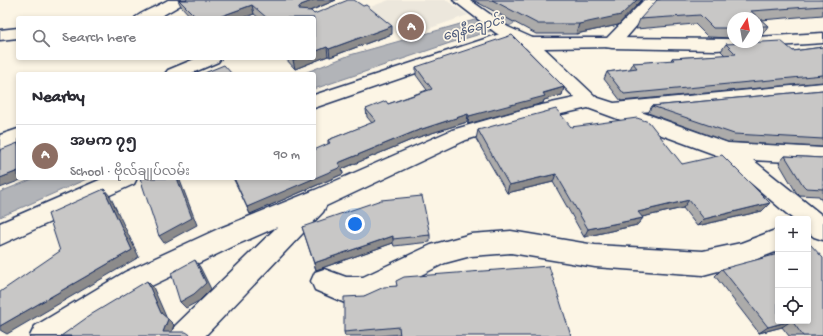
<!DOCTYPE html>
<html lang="en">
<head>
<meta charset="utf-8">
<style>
  :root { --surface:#fff; --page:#f2f2f3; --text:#2b2b33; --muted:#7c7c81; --line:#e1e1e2; --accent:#c8321e }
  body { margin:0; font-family:"Gochi Hand","Noto Sans Myanmar",sans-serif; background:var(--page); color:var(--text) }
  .controls { position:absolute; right:12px; bottom:12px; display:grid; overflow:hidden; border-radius:4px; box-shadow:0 2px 6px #0003 }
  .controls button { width:36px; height:36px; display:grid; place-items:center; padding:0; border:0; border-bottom:1px solid var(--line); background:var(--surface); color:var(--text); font:20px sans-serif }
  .compass { position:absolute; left:727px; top:12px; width:36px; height:36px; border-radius:50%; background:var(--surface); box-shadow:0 2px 6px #0003; rotate:11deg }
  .you { position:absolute; left:355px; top:224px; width:14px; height:14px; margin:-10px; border:3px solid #fff; border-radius:50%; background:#1a73e8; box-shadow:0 0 0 6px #1a73e833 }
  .badge { display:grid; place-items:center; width:26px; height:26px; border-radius:50%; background:var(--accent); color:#fff; font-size:13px; font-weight:700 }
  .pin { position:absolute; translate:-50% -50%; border:2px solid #fff; box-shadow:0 1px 4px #0006 }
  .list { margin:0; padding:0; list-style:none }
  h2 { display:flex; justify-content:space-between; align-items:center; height:52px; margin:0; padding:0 16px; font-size:17px }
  h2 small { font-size:13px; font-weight:400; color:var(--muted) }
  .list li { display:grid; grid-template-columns:26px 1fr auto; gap:12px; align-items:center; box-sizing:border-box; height:56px; padding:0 16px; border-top:1px solid var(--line) }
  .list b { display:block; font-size:15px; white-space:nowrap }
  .list p { margin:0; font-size:13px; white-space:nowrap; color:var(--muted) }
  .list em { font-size:13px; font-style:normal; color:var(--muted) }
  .icon { flex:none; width:22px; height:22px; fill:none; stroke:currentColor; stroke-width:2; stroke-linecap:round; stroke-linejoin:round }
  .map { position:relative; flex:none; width:823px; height:336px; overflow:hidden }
  .search { position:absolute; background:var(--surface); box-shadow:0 2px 6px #0003; left:16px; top:16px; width:300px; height:44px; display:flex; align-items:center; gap:10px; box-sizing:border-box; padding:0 14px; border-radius:4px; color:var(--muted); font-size:15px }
  .panel { position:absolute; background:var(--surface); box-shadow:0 2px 6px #0003; left:16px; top:72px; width:300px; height:108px; border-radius:4px }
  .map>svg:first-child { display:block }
  .built { fill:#ece7dc }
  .water { fill:#b2b4b8; stroke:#767f94 }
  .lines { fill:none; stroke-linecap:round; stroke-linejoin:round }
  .minor-casing { stroke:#1b2f5e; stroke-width:3 }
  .tertiary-casing { stroke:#1b2f5e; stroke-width:3 }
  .secondary-casing { stroke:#1b2f5e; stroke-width:3 }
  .primary-casing { stroke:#1b2f5e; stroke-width:3 }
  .minor { fill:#fcf5e5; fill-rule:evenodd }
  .tertiary { fill:#fcf5e5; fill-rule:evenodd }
  .secondary { fill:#fcf5e5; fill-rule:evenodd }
  .primary { fill:#fcf5e5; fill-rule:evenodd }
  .wall { fill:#acabaa; stroke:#1b2f5e }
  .shaded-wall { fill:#8c8b8b; stroke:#1b2f5e }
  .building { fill:#c8c7c6; stroke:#1b2f5e }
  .labels { text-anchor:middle; stroke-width:3.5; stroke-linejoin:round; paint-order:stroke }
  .far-water-label { font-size:13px; font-style:italic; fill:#485779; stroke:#fcf5e5 }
</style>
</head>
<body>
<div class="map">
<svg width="823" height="336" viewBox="0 0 823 336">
  <rect width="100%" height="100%" fill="#fcf5e5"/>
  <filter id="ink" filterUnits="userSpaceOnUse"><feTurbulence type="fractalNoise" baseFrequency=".025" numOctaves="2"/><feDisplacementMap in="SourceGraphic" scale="8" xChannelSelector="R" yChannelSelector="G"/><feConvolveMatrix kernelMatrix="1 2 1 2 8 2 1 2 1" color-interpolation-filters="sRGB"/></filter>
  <g filter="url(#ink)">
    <path class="built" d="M 389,0 L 446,0 L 468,15 L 402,38 L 365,9 Z"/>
    <path class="water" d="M 519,0 L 540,9 L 511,25 L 450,43 L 314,89 L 314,74 L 302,74 L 350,55 L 496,14 Z
      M 35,178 L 89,178 L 0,217 L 0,192 Z"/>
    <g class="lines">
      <g class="minor-casing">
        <path id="minor" d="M 168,0 L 186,0 L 184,3 L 158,18 L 135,18 C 138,14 162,4 168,0 Z
          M 18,28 L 18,38 L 0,40 L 0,30 Z
          M 512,30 L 518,32 L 520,35 L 518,38 L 314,108 L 314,95 Z
          M 823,83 L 823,95 L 641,112 L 728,143 L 823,148 L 823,164 L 753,160 L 823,216 L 823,240 L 814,237 L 808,232 L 808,219 L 793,219 L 719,156 L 588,108 L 530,121 L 466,140 L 326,206 L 323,212 L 205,336 L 170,336 L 175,326 L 277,227 L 236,245 L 143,290 L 71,336 L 30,336 L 35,326 L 125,272 L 218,229 L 315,190 L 452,130 L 528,108 L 589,95 L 614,103 Z
          M 104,178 L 137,178 L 134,184 L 0,245 L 0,223 Z
          M 778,229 L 778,251 L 741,265 L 703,275 L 595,267 L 511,253 L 471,256 L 445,263 L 365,303 L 345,303 L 315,290 L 311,281 L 315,272 L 324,269 L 346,277 L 363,277 L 431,245 L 471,234 L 511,231 L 595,245 L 703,251 L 741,243 Z"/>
      </g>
      <g class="tertiary-casing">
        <path id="tertiary" d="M 453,0 L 470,0 L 508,27 L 535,39 L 537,43 L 535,47 L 529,48 L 523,47 L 496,33 Z
          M 823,33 L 823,43 L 716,50 L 612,48 L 606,47 L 604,43 L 606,39 L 612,38 L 733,39 L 733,42 L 757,42 L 757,37 Z"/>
      </g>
      <g class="secondary-casing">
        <path id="secondary" d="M 644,0 L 659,0 L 618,47 L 544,48 L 596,97 L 599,101 L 596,105 L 589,107 L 582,105 L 521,43 L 523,39 L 529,38 L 607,38 Z"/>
      </g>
      <g class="primary-casing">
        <path id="primary" d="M 197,58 L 221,58 L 218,62 L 190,74 L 165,74 L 168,70 Z
          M 18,129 L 18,144 L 0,151 L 0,135 Z"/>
      </g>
      <use href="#minor" class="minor"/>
      <use href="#tertiary" class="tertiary"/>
      <use href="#secondary" class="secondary"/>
      <use href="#primary" class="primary"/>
    </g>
    <path class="wall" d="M 178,0 L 336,0 L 310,11 L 314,14 L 392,34 L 330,57 L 328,56 L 295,69 L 285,58 L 314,58 L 314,18 L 259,18 L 254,14 L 243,18 L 192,18 L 181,6 Z
      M 473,0 L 642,0 L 618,25 L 576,34 L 536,34 Z
      M 823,0 L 823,15 L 761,20 L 768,26 L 762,35 L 759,36 L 757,38 L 757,18 L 733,18 L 733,38 L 708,37 L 695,24 L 636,29 L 640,19 Z
      M 726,44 L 793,51 L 823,47 L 823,82 L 621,101 L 604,79 L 607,72 L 630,69 L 633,63 L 671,61 L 672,58 L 725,55 L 721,51 Z
      M 416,67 L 564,87 L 562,95 L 544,100 L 543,103 L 468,124 L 467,122 L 416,138 L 342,169 L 343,174 L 250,214 L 237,186 L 233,178 L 314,178 L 328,144 L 328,140 L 372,123 L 367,117 L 366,109 L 388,104 L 427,90 L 416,75 Z
      M 823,90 L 823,147 L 728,142 L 648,113 L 652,106 Z
      M 571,127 L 682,164 L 770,203 L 762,211 L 697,226 L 683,208 L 642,217 L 643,218 L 637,225 L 584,237 L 553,182 L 507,193 L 476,139 L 478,130 Z
      M 785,156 L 823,158 L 823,203 L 819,196 L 799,195 L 796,192 L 779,163 Z
      M 302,227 L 430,235 L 430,242 L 394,246 L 393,243 L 316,270 Z
      M 722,269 L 808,321 L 823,336 L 789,336 L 782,327 L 759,333 L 715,276 Z
      M 397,286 L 400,334 L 379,336 L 345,336 L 344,332 L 364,296 Z"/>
    <path class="shaded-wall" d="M 314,0 L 336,0 L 302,14 L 298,10 L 301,5 Z
      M 637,0 L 642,0 L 618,25 L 576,34 L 579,24 Z
      M 252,5 L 254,14 L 243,18 L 216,18 Z
      M 392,26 L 392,34 L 330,57 L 329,49 Z
      M 327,47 L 328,56 L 295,69 L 293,60 L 298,58 L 314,58 L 314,52 Z
      M 564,87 L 562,95 L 544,100 L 543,103 L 468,124 L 469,116 Z
      M 468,114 L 467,122 L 416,138 L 342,169 L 343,174 L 250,214 L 247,207 L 338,163 L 416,131 Z
      M 18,171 L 18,178 L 26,178 L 0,188 L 0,178 Z
      M 556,174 L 553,182 L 507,193 L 509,185 Z
      M 177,178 L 179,178 L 197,225 L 164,243 L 159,236 Z
      M 104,189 L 110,196 L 139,257 L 7,334 L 0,330 L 0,326 L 132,250 Z
      M 689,200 L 683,208 L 633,219 L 638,212 Z
      M 770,203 L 762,211 L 697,226 L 704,219 Z
      M 643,218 L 637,225 L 584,237 L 588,229 Z
      M 393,236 L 393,243 L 316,270 L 314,263 Z
      M 195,260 L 200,267 L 211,289 L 199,301 L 186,308 L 180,302 Z
      M 147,281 L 153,287 L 167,319 L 161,313 Z
      M 168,319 L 174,325 L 170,336 L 163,332 Z
      M 791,321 L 782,327 L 759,333 L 768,327 Z"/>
    <path class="building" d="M 179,0 L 314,0 L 301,5 L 298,10 L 311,11 L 314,14 L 348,0 L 354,0 L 363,6 L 366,5 L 392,26 L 329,49 L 327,47 L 314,52 L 314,18 L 267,18 L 252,5 L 216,18 L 197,18 Z
      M 492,0 L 637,0 L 621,15 L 579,24 L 538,24 Z
      M 657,0 L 823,0 L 823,6 L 751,11 L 768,26 L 762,26 L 762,31 L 757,31 L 757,18 L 733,18 L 733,28 L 713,28 L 700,15 L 640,19 Z
      M 512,35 L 564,87 L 543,93 L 545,96 L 469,116 L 468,114 L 416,131 L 338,163 L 341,167 L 247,207 L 234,178 L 314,178 L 314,150 L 330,143 L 328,140 L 376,121 L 366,109 L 386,101 L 388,104 L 432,89 L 416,67 Z
      M 781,41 L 793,51 L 823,47 L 823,75 L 624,94 L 607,72 L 637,68 L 633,63 L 674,60 L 672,58 L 736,54 L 726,44 Z
      M 291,58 L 298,58 L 293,60 Z
      M 224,65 L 232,74 L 202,74 Z
      M 823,90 L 823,139 L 734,134 L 652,106 Z
      M 556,109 L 571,127 L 637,118 L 649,122 L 682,164 L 722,155 L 770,203 L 704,219 L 689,200 L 638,212 L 643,218 L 588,229 L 556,174 L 509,185 L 478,130 Z
      M 18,143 L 18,171 L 0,178 L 0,150 Z
      M 785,156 L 823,158 L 823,189 L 806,188 L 803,185 Z
      M 140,178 L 177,178 L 192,218 L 159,236 Z
      M 104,189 L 132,250 L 0,326 L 0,292 L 60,251 L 48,214 Z
      M 422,196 L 430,235 L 393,239 L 393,236 L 314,263 L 302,227 L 381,200 Z
      M 809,243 L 823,258 L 823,336 L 803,336 L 792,321 L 808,321 L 808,244 Z
      M 778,254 L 778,321 L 790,321 L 768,327 L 722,269 Z
      M 195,260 L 206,283 L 194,294 L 180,302 L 171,273 Z
      M 549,266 L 571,336 L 400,336 L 399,327 L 344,332 L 344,297 L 364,296 L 384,287 L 397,286 L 396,281 L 404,277 Z
      M 147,281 L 161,313 L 168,319 L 163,332 L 186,332 L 192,336 L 61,336 L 92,314 Z"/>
  </g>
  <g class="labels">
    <g class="far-water-label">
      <text transform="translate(473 27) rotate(-16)" y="5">ရေနီချောင်း</text>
    </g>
  </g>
</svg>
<div class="controls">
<button>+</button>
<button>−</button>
<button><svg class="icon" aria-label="locate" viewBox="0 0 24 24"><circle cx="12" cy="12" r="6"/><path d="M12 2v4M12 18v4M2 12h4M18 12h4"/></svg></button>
</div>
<svg class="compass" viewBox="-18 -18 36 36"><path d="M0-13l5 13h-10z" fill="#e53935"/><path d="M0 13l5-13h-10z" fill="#7c7c81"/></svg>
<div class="you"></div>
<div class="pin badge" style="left:411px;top:27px;background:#8d6e63">A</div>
<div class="search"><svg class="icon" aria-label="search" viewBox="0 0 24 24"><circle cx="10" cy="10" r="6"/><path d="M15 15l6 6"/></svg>Search here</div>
<section class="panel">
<h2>Nearby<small></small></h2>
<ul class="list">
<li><span class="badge" style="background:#8d6e63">A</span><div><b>အမက ၇၅</b><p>School · ဗိုလ်‌ချုပ်‌လမ်း</p></div><em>90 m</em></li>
</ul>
</section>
</div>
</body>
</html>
